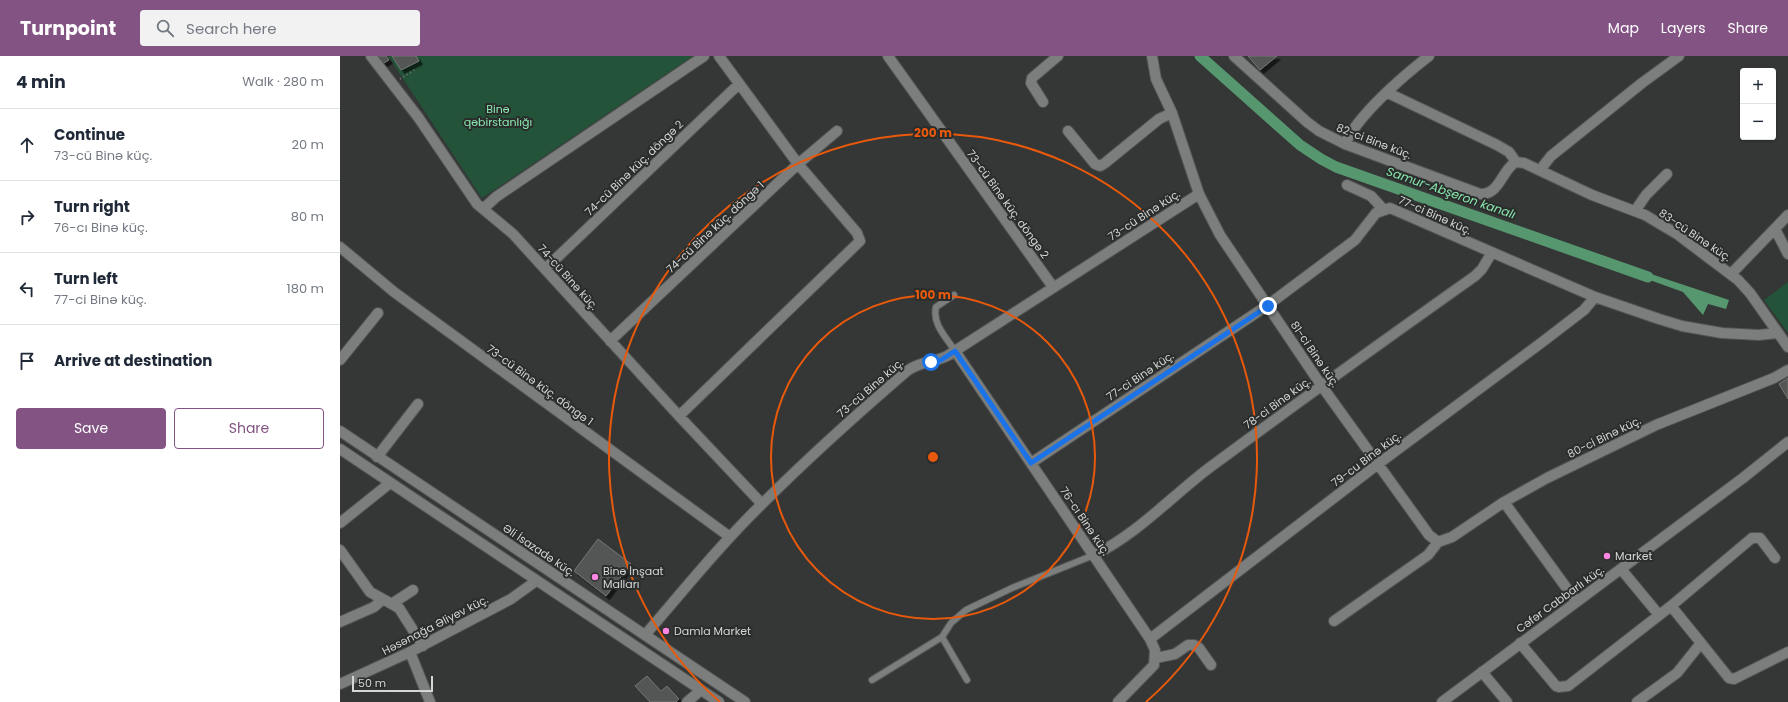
<!DOCTYPE html>
<html lang="en">
<head>
<meta charset="utf-8">
<style>
  :root { --surface:#fff; --page:#f2f2f3; --text:#1f2937; --muted:#747a83; --line:#e0e1e3; --accent:#835384 }
  body { margin:0; font-family:Poppins,sans-serif; background:var(--page); color:var(--text) }
  .controls { position:absolute; right:12px; top:12px; display:grid; overflow:hidden; border-radius:4px; box-shadow:0 1px 3px #0004 }
  .controls button { width:36px; height:36px; display:grid; place-items:center; padding:0; border:0; border-bottom:1px solid var(--line); background:var(--surface); color:var(--text); font:20px sans-serif }
  .scale { position:absolute; left:12px; bottom:10px; width:81px; box-sizing:border-box; padding-left:4px; border:2px solid #d4d6d5; border-top:0; font-size:11px; line-height:14px; white-space:nowrap; color:#d4d6d5; -webkit-text-stroke:3px #2a2d2b; paint-order:stroke }
  .stop { position:absolute; width:12px; height:12px; margin:-9px; border:3px solid #1a73e8; border-radius:50%; background:#fff }
  .stop.end { background:#1a73e8; border-color:#fff; box-shadow:0 1px 4px #0008 }
  .list { margin:0; padding:0; list-style:none }
  h2 { display:flex; justify-content:space-between; align-items:center; height:52px; margin:0; padding:0 16px; font-size:17px }
  h2 small { font-size:13px; font-weight:400; color:var(--muted) }
  .list li { display:grid; grid-template-columns:26px 1fr auto; gap:12px; align-items:center; box-sizing:border-box; height:72px; padding:0 16px; border-top:1px solid var(--line) }
  .list b { display:block; font-size:15px; white-space:nowrap }
  .list p { margin:0; font-size:13px; white-space:nowrap; color:var(--muted) }
  .list em { font-size:13px; font-style:normal; color:var(--muted) }
  .actions { display:flex; gap:8px; padding:12px 16px }
  .actions a { flex:1; padding:9px 0; border:1px solid var(--accent); border-radius:4px; text-align:center; font-size:14px; color:var(--accent) }
  .actions .main { background:var(--accent); color:#fff }
  .icon { flex:none; width:22px; height:22px; fill:none; stroke:currentColor; stroke-width:2; stroke-linecap:round; stroke-linejoin:round }
  .map { position:relative; flex:none; width:1448px; height:646px; overflow:hidden }
  header { display:flex; align-items:center; gap:24px; box-sizing:border-box; height:56px; padding:0 20px; background:var(--accent); color:#fff }
  header strong { font-size:19px }
  nav { display:flex; gap:22px; margin-inline-start:auto; font-size:14px }
  .search { width:280px; height:36px; background:var(--page); display:flex; align-items:center; gap:10px; box-sizing:border-box; padding:0 14px; border-radius:4px; color:var(--muted); font-size:15px }
  main { display:flex }
  aside { flex:1; background:var(--surface) }
  .map>svg:first-child { display:block }
  .green { fill:#235338 }
  .water { fill:#569770 }
  .lines { fill:none; stroke-linecap:round; stroke-linejoin:round }
  .canal { stroke:#569770; stroke-width:11 }
  .building { fill:#535654; stroke:#737774; filter:url(#shadow) }
  .lane-casing { stroke:#535554; stroke-width:8 }
  .street-casing { stroke:#535554; stroke-width:12 }
  .secondary-casing { stroke:#535554; stroke-width:12 }
  .path { stroke:#787b79; stroke-width:2; stroke-dasharray:1 3; stroke-linecap:butt }
  .lane { stroke:#7b7e7c; stroke-width:6 }
  .street { stroke:#7b7e7c; stroke-width:10 }
  .secondary { stroke:#7b7e7c; stroke-width:10 }
  .route { stroke:#1a73e8; stroke-width:5 }
  .ring { fill:none; stroke:#e8590c; stroke-width:2 }
  .poi-dot { fill:#fd86e2; stroke:#2a2d2b; stroke-width:1.5 }
  .labels { text-anchor:middle; stroke-width:4; stroke-linejoin:round; paint-order:stroke }
  .park-label { font-size:11px; fill:#8be9b1; stroke:#2a2d2b }
  .street-label { font-size:11px; fill:#d4d6d5; stroke:#2a2d2b }
  .poi-label { font-size:11px; fill:#d4d6d5; stroke:#2a2d2b; text-anchor:start }
  .water-label { font-size:12px; font-style:italic; fill:#88e6ae; stroke:#2a2d2b }
  .centre { fill:#e8590c; stroke:#2a2d2b; stroke-width:2 }
  .ring-label { font-size:12px; text-anchor:middle; font-weight:bold; fill:#e8590c; stroke:#2a2d2b; stroke-width:4; stroke-linejoin:round; paint-order:stroke }
</style>
</head>
<body>
<header>
<strong>Turnpoint</strong>
<div class="search"><svg class="icon" aria-label="search" viewBox="0 0 24 24"><circle cx="10" cy="10" r="6"/><path d="M15 15l6 6"/></svg>Search here</div>
<nav><a>Map</a><a>Layers</a><a>Share</a></nav>
</header>
<main>
<aside>
<h2>4 min<small>Walk · 280 m</small></h2>
<ul class="list">
<li><svg class="icon" aria-label="ahead" viewBox="0 0 24 24"><path d="M12 20V5M6 11l6-6 6 6"/></svg><div><b>Continue</b><p>73-cü Binə küç.</p></div><em>20 m</em></li>
<li><svg class="icon" aria-label="right" viewBox="0 0 24 24"><path d="M7 20v-9h11M14 6l5 5-5 5"/></svg><div><b>Turn right</b><p>76-cı Binə küç.</p></div><em>80 m</em></li>
<li><svg class="icon" aria-label="left" viewBox="0 0 24 24"><path d="M17 20v-9H6M10 6l-5 5 5 5"/></svg><div><b>Turn left</b><p>77-ci Binə küç.</p></div><em>180 m</em></li>
<li><svg class="icon" aria-label="arrive" viewBox="0 0 24 24"><path d="M6 21V4h12l-3 4 3 4H6"/></svg><div><b>Arrive at destination</b></div></li>
</ul>
<div class="actions"><a class="main">Save</a><a>Share</a></div>
</aside>
<div class="map">
<svg width="1448" height="646" viewBox="0 0 1448 646">
  <defs>
    <filter id="shadow"><feDropShadow dx="3.5" dy="3.5" stdDeviation="0" flood-color="#0009"/></filter>
  </defs>
  <rect width="100%" height="100%" fill="#343735"/>
  <path class="green" d="M 48,0 L 353,0 L 142,142 Z
    M 1448,226 L 1448,277 L 1424,244 Z"/>
  <path class="water" d="M 1296,213 L 1389,244 L 1386,253 L 1368,248 L 1363,259 L 1343,236 L 1293,218 Z"/>
  <g class="lines">
    <path class="canal" d="M 860,0 L 960,89 L 981,103 L 996,111 L 1308,221"/>
  </g>
  <path class="building" d="M 37,0 L 46,0 L 49,4 L 42,8 Z
    M 52,0 L 76,0 L 79,5 L 61,14 Z
    M 908,0 L 937,0 L 920,14 Z
    M 1448,322 L 1448,343 L 1439,328 Z
    M 258,483 L 291,508 L 266,540 L 234,515 Z
    M 307,620 L 321,635 L 327,630 L 339,643 L 336,646 L 310,646 L 295,630 Z"/>
  <g class="lines">
    <g class="lane-casing">
      <path id="lane" d="M 614,239 L 596,251 C 592,268 606,281 615,295
        M 602,581 L 627,624
        M 532,624 L 602,581 L 611,567 L 626,554 L 672,532 L 754,499"/>
    </g>
    <g class="street-casing">
      <path id="street" d="M 31,0 L 78,61 L 137,148 L 173,178 L 339,360 L 422,448
        M 548,0 L 713,231
        M 812,0 L 816,23 L 832,57 L 859,138 L 880,179 L 981,329 L 1089,479 L 1098,486
        M 894,0 L 967,66 L 979,75 L 1005,88 L 1140,138 C 1160,139 1162,113 1176,106
        M 1048,37 L 1157,89 L 1169,96 L 1176,106
        M 703,46 L 691,27 L 692,22 L 718,0
        M 728,75 L 755,108 L 760,110 L 765,107 L 819,63 L 832,57
        M 1005,88 C 1018,59 1063,20 1089,0
        M 1176,106 L 1184,107 L 1252,139 L 1305,159 L 1337,178 L 1398,224 L 1410,237 L 1448,291
        M 1200,114 L 1211,100 L 1302,27 L 1339,0
        M 1007,129 L 1031,140 L 1043,153
        M 143,153 L 156,141 L 364,0
        M 1295,155 L 1306,139 L 1327,118
        M 1435,173 L 1448,198
        M 0,191 L 54,236 L 390,481
        M 205,213 L 399,28
        M 1391,218 L 1448,159
        M 270,285 L 458,108 L 497,75
        M 615,295 L 810,583 L 815,594 L 814,609 L 778,646
        M 0,304 L 38,257
        M 339,360 L 520,185 L 517,177 L 458,108 L 379,0
        M 37,401 L 78,348
        M 691,407 L 928,249 L 1015,184 L 1036,157 L 1050,152 L 1255,241 L 1319,263 L 1342,270 L 1382,277 L 1419,279 L 1437,277
        M 1164,446 L 1236,545
        M 0,467 L 50,427
        M 1098,486 L 1112,481 L 1164,446 L 1207,422 L 1316,369 L 1434,322 L 1448,314
        M 0,494 L 30,536 L 59,552 L 83,590
        M 754,499 C 796,479 832,440 869,412 C 957,347 1046,283 1135,220 L 1142,213 L 1151,198
        M 1281,513 L 1319,559
        M 53,547 L 73,534
        M 1331,550 L 1361,587
        M 994,565 L 1088,499 L 1098,486
        M 0,566 L 34,551 L 42,544
        M 305,579 C 343,535 380,489 422,448 C 468,402 517,358 567,315 C 580,305 593,307 607,300 L 859,138
        M 810,583 L 1038,408 L 1201,287 L 1244,254 L 1255,241
        M 1180,587 L 1216,630 L 1219,631 L 1228,630 L 1331,550 L 1412,482 L 1420,482 L 1435,502
        M 70,596 L 90,646
        M 816,602 L 835,598 L 848,589 L 854,589 L 859,592 L 871,609
        M 1142,616 L 1167,646
        M 0,628 L 70,596 L 171,543 L 196,525
        M 1297,646 L 1337,617 L 1361,587 L 1389,622 L 1394,623 L 1448,596"/>
    </g>
    <g class="secondary-casing">
      <path id="secondary" d="M 0,375 L 405,646
        M 0,393 L 379,646
        M 347,646 L 361,634
        M 1102,646 L 1403,422 L 1448,386"/>
    </g>
    <path class="path" d="M 60,23 L 76,13"/>
    <use href="#lane" class="lane"/>
    <use href="#street" class="street"/>
    <use href="#secondary" class="secondary"/>
  </g>
  <g class="lines">
    <path class="route" d="M 591,306 L 601,304 L 615,295 L 691,407 L 928,250"/>
  </g>
  <g class="ring">
    <circle cx="593" cy="401" r="162"/>
    <path d="M380 646A324 324 0 1 1 806 646"/>
  </g>
  <g class="poi-dot">
    <circle cx="1267" cy="500" r="4"/>
    <circle cx="255" cy="521" r="4"/>
    <circle cx="326" cy="575" r="4"/>
  </g>
  <g class="labels">
    <g class="park-label">
      <text x="158" y="57">Binə<tspan x="158" dy="13">qəbirstanlığı</tspan></text>
    </g>
    <g class="street-label">
      <text transform="translate(1034 85) rotate(21)" y="4">82-ci Binə küç.</text>
      <text transform="translate(294 112) rotate(-44)" y="4">74-cü Binə küç. döngə 2</text>
      <text transform="translate(668 148) rotate(54)" y="4">73-cü Binə küç. döngə 2</text>
      <text transform="translate(804 159) rotate(-33)" y="4">73-cü Binə küç.</text>
      <text transform="translate(1095 159) rotate(24)" y="4">77-ci Binə küç.</text>
      <text transform="translate(375 171) rotate(-43)" y="4">74-cü Binə küç. döngə 1</text>
      <text transform="translate(1355 179) rotate(34)" y="4">83-cü Binə küç.</text>
      <text transform="translate(228 221) rotate(48)" y="4">74-cü Binə küç.</text>
      <text transform="translate(975 298) rotate(56)" y="4">81-ci Binə küç.</text>
      <text transform="translate(800 320) rotate(-34)" y="4">77-ci Binə küç.</text>
      <text transform="translate(200 329) rotate(36)" y="4">73-cü Binə küç. döngə 1</text>
      <text transform="translate(530 332) rotate(-41)" y="4">73-cü Binə küç.</text>
      <text transform="translate(937 347) rotate(-36)" y="4">78-ci Binə küç.</text>
      <text transform="translate(1264 381) rotate(-26)" y="4">80-ci Binə küç.</text>
      <text transform="translate(1026 403) rotate(-37)" y="4">79-cu Binə küç.</text>
      <text transform="translate(745 465) rotate(56)" y="4">76-cı Binə küç.</text>
      <text transform="translate(199 494) rotate(34)" y="4">Əli İsazadə küç.</text>
      <text transform="translate(1220 543) rotate(-36)" y="4">Cəfər Cabbarlı küç.</text>
      <text transform="translate(95 569) rotate(-27)" y="4">Həsənağa Əliyev küç.</text>
    </g>
    <g class="poi-label">
      <text x="1275" y="504">Market</text>
      <text x="263" y="519">Binə İnşaat<tspan x="263" dy="13">Malları</tspan></text>
      <text x="334" y="579">Damla Market</text>
    </g>
    <g class="water-label">
      <text transform="translate(1111 137) rotate(19)" y="4">Samur-Abşeron kanalı</text>
    </g>
  </g>
  <circle cx="593" cy="401" r="6" class="centre"/>
  <g class="ring-label">
    <text x="593" y="81">200 m</text>
    <text x="593" y="243">100 m</text>
  </g>
</svg>
<div class="controls">
<button>+</button>
<button>−</button>
</div>
<div class="scale">50 m</div>
<div class="stop" style="left:591px;top:306px"></div>
<div class="stop end" style="left:928px;top:250px"></div>
</div>
</main>
</body>
</html>
